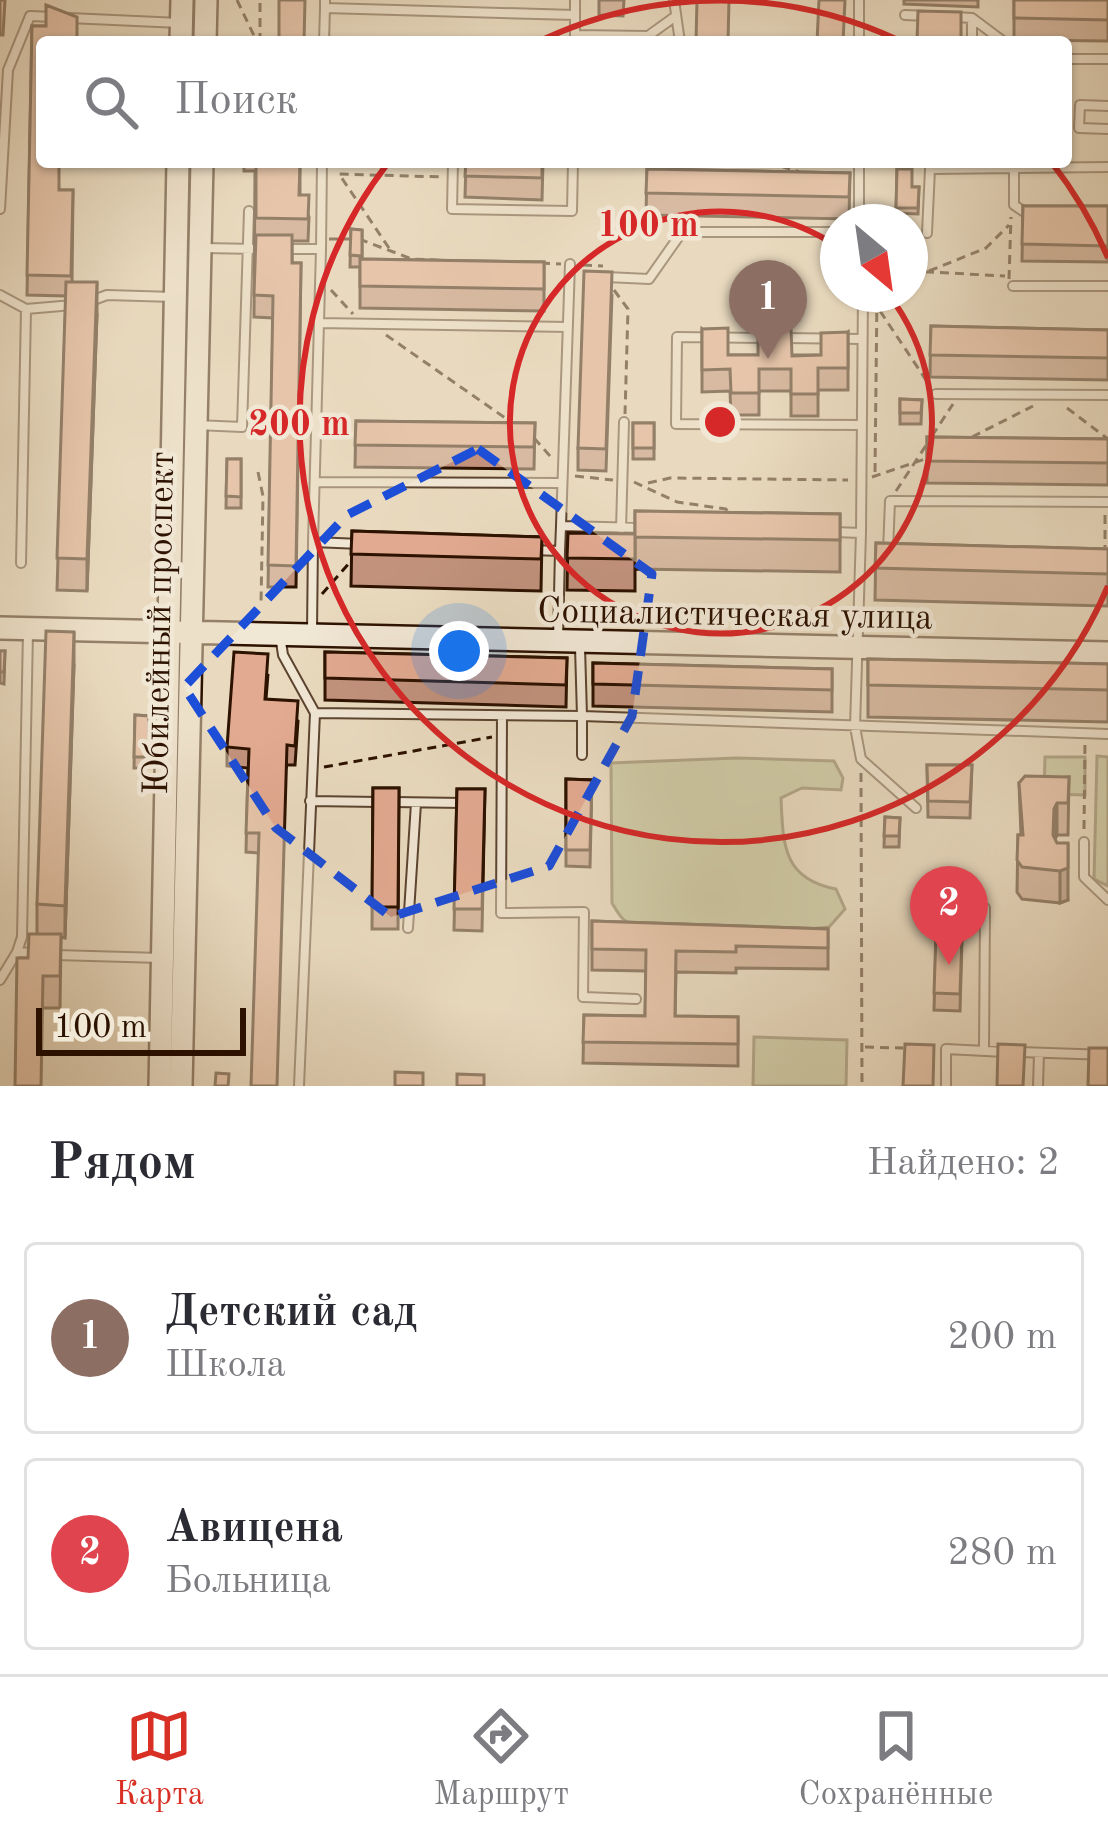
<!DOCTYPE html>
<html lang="ru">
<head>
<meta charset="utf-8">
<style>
  :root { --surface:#fff; --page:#f2f2f3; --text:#2b2b33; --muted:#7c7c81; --line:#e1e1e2; --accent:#d93025 }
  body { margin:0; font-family:"Old Standard TT",serif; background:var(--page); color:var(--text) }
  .compass { position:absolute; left:820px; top:204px; width:108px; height:108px; border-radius:50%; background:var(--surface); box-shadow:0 3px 9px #0004; rotate:151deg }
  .scale { position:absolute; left:36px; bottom:30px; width:210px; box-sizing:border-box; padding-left:12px; border:6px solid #2d1200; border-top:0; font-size:33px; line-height:42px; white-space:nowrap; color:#2d1200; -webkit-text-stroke:9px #f1e7d5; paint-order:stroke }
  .you { position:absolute; left:459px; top:651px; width:42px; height:42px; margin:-30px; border:9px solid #fff; border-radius:50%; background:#1a73e8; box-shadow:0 0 0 18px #1a73e833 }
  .badge { display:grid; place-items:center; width:78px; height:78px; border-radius:50%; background:var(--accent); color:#fff; font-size:39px; font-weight:700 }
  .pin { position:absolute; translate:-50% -99px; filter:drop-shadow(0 3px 6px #0008) }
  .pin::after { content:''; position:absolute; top:63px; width:42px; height:36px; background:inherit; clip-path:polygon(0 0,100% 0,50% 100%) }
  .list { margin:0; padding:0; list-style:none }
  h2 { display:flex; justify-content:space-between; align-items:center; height:156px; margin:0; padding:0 48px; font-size:51px }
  h2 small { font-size:39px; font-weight:400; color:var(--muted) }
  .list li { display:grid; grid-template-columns:78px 1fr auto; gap:36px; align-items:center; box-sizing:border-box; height:192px; margin:0 24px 24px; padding:0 24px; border:3px solid var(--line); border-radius:12px }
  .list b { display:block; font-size:45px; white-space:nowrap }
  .list p { margin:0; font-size:39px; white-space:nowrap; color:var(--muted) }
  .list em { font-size:39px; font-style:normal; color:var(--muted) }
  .icon { flex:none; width:66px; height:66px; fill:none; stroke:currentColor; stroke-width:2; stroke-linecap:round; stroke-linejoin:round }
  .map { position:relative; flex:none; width:1108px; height:1086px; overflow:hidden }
  .search { position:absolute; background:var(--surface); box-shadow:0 3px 9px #0004; left:36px; right:36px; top:36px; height:132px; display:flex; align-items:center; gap:30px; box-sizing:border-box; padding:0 42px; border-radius:12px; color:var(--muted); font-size:45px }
  .sheet { height:588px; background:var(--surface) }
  nav { display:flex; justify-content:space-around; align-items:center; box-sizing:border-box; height:168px; border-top:3px solid var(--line); background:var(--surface); font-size:33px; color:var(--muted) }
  nav a { display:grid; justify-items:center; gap:6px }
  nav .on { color:var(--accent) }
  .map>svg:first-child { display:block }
  .green { fill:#b7bf91; stroke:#726848; stroke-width:3 }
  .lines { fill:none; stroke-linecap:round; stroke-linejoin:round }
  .lane-casing { stroke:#5c4430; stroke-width:12 }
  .secondary-casing { stroke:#2d1200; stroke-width:26 }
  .path { stroke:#2d1200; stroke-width:3; stroke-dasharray:9 6; stroke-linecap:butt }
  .lane { stroke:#f1e7d5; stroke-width:8 }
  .secondary { stroke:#f1e7d5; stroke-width:21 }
  .wall { fill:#c2927d; stroke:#2d1200; stroke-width:3 }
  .shaded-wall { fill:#9e7766; stroke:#2d1200; stroke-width:3 }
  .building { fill:#e2aa91; stroke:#2d1200; stroke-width:3 }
  .marked { fill:none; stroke:#1d4ed8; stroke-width:9; stroke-dasharray:24 15; stroke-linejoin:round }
  .ring { fill:none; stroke:#d62828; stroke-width:6 }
  .labels { text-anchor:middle; stroke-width:9; stroke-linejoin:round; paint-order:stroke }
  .street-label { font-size:36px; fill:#2d1200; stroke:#f1e7d5 }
  .centre { fill:#d62828; stroke:#f1e7d5; stroke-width:6 }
  .ring-label { font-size:36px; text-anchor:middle; font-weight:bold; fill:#d62828; stroke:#f1e7d5; stroke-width:9; stroke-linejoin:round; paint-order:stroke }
</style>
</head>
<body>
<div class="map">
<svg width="1108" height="1086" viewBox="0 0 1108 1086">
  <rect width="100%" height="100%" fill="#e9dabf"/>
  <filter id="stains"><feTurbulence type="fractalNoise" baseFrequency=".00167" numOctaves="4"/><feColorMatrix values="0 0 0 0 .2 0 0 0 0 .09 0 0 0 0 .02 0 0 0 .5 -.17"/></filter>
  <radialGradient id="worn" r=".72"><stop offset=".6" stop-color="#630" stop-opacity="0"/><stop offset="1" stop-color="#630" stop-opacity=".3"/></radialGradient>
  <path class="green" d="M 1097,756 L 1108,757 L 1108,886 L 1094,879 Z
    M 1045,757 L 1085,757 L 1085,795 L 1044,794 Z
    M 737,758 L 834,761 L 843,778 L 841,790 L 802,788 L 781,798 C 783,845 783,879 836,889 L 845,909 L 829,927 C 790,931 651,944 623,919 C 618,914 615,908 612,903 L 611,763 Z
    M 754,1037 L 847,1040 L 846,1086 L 753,1086 Z"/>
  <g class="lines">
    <g class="lane-casing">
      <path id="lane" d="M 325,0 L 325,8 L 575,15
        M 674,0 L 680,42
        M 905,15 L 928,16
        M 955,17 L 972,18 L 1004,42
        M 69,18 L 180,23
        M 972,20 L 972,42
        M 575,35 L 648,36 L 673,18
        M 324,42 L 325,8
        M 575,42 L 575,0
        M 859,42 L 859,0
        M 1066,59 L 1108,59
        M 1108,106 L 1080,105 L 1079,128 L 1108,129
        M 453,162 L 452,209 L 572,211 L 573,162
        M 859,162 L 859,222
        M 1014,168 L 1014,205 L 1029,215
        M 0,209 L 8,70 L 30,16 L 54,17
        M 927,233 L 930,169 L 1108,167
        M 204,248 L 260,249
        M 287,249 L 321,249 L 313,542 L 361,544
        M 321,249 L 322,162
        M 570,264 L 561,526 L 645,528
        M 606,277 L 649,279 L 682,232 L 838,232
        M 1013,286 L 1108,286
        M 0,295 L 26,309
        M 88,302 L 107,295 L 174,297
        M 319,323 L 568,327
        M 765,338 L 677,337 L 676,424 L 862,425
        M 786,338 L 862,339
        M 936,394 L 1108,395
        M 196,425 L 242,427 L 249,211
        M 315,482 L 559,483
        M 621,529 L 624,422
        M 834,532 L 861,533 L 855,727 L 861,759 L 916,808
        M 861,532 L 863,294
        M 532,550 L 560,551 L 558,640
        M 560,551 L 561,526
        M 888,551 L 890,501 L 1108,502
        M 21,563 L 26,309 L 73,305
        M 28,631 L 22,937 L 17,952 L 35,953
        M 312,631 L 313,542
        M 280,635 L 283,655 L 315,713 L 582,716 L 580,647
        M 502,716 L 501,913 L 584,912 L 583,997 L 636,999
        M 582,755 L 582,716 L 1108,734
        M 310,801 L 379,802
        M 394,802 L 463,803
        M 1084,842 L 1084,877 L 1108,900
        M 408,928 L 416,803
        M 56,955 L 161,958
        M 0,980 L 17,952
        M 984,1051 L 985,908
        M 1020,1052 L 1108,1055
        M 299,1086 L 315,713
        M 946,1086 L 946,1049 L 1005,1052
        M 1038,1086 L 1039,1053"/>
    </g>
    <g class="secondary-casing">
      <path id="secondary" d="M 181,42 L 182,0
        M 205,42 L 206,0
        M 0,628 L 1108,653
        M 160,1086 L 178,162
        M 181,1086 L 202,162"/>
    </g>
    <path class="path" d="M 237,0 L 257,42
      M 260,42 L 260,0
      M 767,162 L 800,172
      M 329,239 L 350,239
      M 359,239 L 412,259 L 459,261
      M 389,248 L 339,174 L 444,177
      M 541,263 L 561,264
      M 583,265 L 603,266
      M 910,271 L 1005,276
      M 929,271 L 986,248 L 1009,225
      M 1009,279 L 1011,217
      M 331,290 L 353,314
      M 614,290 L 628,309 L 625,414
      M 880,311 L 928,383
      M 386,335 L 511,422
      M 1067,408 L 1108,439
      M 932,436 L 953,404
      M 972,437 L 1033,406
      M 534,438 L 551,457
      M 258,472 L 263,496 L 261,603
      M 875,472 L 877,294
      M 575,476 L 613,480
      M 872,477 L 931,457
      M 634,482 L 677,502 L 726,509 L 730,515
      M 648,483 L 670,478 L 848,480
      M 896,491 L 927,444
      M 1105,515 L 1105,547
      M 322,594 L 351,561
      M 324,767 L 492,737
      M 861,773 L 862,1086
      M 1084,829 L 1085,742
      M 865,1047 L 903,1048"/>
    <use href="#lane" class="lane"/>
    <use href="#secondary" class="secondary"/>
  </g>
  <path class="wall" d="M 599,0 L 624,0 L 623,16 L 599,15 Z
    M 904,0 L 978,0 L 978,7 L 904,4 Z
    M 1014,0 L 1108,0 L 1108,41 L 1014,40 Z
    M 77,17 L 42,42 L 59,190 L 73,190 L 72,282 L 97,314 L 87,591 L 57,590 L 66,296 L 27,295 L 32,26 L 46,26 Z
    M 244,162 L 300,162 L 300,195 L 309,217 L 308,241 L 292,241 L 292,263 L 301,263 L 296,587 L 268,587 L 273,318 L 254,317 L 255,171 L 244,171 Z
    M 466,162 L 543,162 L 542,200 L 465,197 Z
    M 647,169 L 850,173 L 849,219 L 646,215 Z
    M 897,169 L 912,187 L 919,187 L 918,214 L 896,213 Z
    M 1023,206 L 1108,206 L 1108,262 L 1022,261 Z
    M 351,229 L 362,230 L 362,259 L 544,262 L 544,311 L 360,308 L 360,267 L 350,267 Z
    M 612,294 L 606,471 L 578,470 L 578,448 Z
    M 931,326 L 1108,330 L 1108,380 L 930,377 Z
    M 702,329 L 728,355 L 821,355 L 848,332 L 848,390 L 818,390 L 818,416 L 791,416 L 791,391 L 759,391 L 759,415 L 731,415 L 730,391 L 702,392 Z
    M 900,399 L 922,400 L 921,424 L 900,424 Z
    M 356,421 L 535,423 L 534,469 L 355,467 Z
    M 633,423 L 654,423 L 654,459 L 633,459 Z
    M 927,437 L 1108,439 L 1108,485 L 927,483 Z
    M 227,459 L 241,459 L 241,508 L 226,508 Z
    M 635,511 L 840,514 L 840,572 L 635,569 Z
    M 352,531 L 542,537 L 541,591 L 351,586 Z
    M 568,533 L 635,534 L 635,591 L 567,590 Z
    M 876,543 L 1108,549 L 1108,606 L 875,600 Z
    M 0,651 L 5,651 L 4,684 L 0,683 Z
    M 325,652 L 567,658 L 566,707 L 325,700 Z
    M 868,659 L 1108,664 L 1108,722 L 868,717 Z
    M 593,663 L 832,669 L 832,712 L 593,706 Z
    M 74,664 L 65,938 L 61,937 L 60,1008 L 43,1008 L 28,958 L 37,934 L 37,904 Z
    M 268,674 L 266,699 L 298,721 L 295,765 L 287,765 L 258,853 L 246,852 L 248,768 L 227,766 L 227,747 Z
    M 135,715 L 149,716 L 148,768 L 134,768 Z
    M 927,765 L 972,765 L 970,818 L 928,817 Z
    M 1069,777 L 1068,835 L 1057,835 L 1055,839 L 1068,900 L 1060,903 L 1022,899 L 1017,892 L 1018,835 L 1021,835 L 1019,783 Z
    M 566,779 L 592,780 L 590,867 L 566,866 Z
    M 373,788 L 399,788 L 398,929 L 372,929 Z
    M 457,789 L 485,789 L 482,931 L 454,930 Z
    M 885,817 L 900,818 L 899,847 L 884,847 Z
    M 937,904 L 963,904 L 960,1011 L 934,1010 Z
    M 592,921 L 828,929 L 828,969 L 736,968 L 736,973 L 676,972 L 675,1016 L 738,1017 L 738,1066 L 583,1063 L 584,1015 L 645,1016 L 646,971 L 592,970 Z"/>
  <path class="shaded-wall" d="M 97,282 L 97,314 L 87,591 L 87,559 Z
    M 74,632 L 74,664 L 65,938 L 65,906 Z
    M 1057,803 L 1057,835 L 1054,841 L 1054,809 Z
    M 1068,843 L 1068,900 L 1060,903 L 1060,871 Z"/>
  <path class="building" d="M 0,0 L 5,0 L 3,35 L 0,35 Z
    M 279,0 L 305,0 L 304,42 L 279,42 Z
    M 697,0 L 729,0 L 728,42 L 696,42 Z
    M 819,0 L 845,0 L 843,42 L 817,42 Z
    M 1014,0 L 1108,0 L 1108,20 L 1014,18 Z
    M 46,5 L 77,17 L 77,42 L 42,42 L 42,162 L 59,162 L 59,190 L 73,190 L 71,276 L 27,275 L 32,26 L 46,26 Z
    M 918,11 L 961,12 L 961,42 L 917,42 Z
    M 256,162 L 300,162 L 299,195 L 309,195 L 308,219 L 256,218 Z
    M 466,162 L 542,162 L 542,178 L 465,176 Z
    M 647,169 L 850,173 L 849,197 L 646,193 Z
    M 897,169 L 912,169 L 912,187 L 919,187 L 918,208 L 896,208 Z
    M 1023,206 L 1108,206 L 1108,246 L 1022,244 Z
    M 351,229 L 362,230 L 362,256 L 350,255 Z
    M 256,235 L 292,235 L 292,263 L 301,263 L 296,566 L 268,565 L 273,296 L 254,295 Z
    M 360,259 L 544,262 L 544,289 L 360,286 Z
    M 584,271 L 612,272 L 606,449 L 578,448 Z
    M 66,282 L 97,282 L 87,559 L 57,558 Z
    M 931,326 L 1108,330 L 1108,358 L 930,355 Z
    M 728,328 L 728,355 L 758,355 L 758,329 L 791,329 L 792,356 L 821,355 L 821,333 L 848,332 L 848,368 L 818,368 L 818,394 L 791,394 L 791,369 L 759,369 L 759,393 L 731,393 L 730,369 L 702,370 L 702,329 Z
    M 900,399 L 922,400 L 921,413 L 900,413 Z
    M 356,421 L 535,423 L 534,447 L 355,445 Z
    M 633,423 L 654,423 L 654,448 L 633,448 Z
    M 927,437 L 1108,439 L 1108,463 L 927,461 Z
    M 227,459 L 241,459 L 241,497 L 226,496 Z
    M 635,511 L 840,514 L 840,540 L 635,537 Z
    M 352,531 L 542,537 L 541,559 L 351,554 Z
    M 568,533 L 635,534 L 635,559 L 567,558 Z
    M 876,543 L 1108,549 L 1108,574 L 875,568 Z
    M 46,631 L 74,632 L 65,906 L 37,904 Z
    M 0,651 L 5,651 L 4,672 L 0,672 Z
    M 234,652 L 268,654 L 265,699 L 298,701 L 295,746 L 287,745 L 277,1086 L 251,1086 L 259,833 L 246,833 L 249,749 L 227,747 Z
    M 325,652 L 567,658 L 566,685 L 325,678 Z
    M 868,659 L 1108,664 L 1108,690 L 868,685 Z
    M 593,663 L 832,669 L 832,690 L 593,684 Z
    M 135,715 L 149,716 L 148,757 L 134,757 Z
    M 927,765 L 972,765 L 970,802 L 928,801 Z
    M 1025,776 L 1069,777 L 1068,803 L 1057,803 L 1054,809 L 1053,835 L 1057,843 L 1068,843 L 1068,868 L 1060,871 L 1022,867 L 1017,860 L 1018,835 L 1023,835 L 1019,783 Z
    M 566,779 L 592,780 L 590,850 L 566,850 Z
    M 373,788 L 399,788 L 398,907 L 372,907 Z
    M 457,789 L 485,789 L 482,909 L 454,909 Z
    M 885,817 L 900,818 L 899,836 L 884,836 Z
    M 937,904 L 963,904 L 960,994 L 934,993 Z
    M 592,921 L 828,929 L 828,948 L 736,946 L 736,952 L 676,951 L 675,1016 L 738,1017 L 738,1044 L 583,1042 L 584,1015 L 645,1016 L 646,950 L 592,949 Z
    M 29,934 L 61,934 L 60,976 L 43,976 L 41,1086 L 15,1086 L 17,958 L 28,958 Z
    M 905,1044 L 934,1045 L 933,1086 L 903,1086 Z
    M 998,1044 L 1025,1045 L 1023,1086 L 997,1086 Z
    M 1089,1048 L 1108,1048 L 1108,1086 L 1088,1086 Z
    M 395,1072 L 423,1073 L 423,1086 L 395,1086 Z
    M 216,1073 L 229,1074 L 228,1086 L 215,1086 Z
    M 457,1074 L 484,1075 L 484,1086 L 457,1086 Z"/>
  <path d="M0 0H1108V1086H0ZM 478,449 L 652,574 L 632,716 L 549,866 L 391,917 L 276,828 L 184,687 L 347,515 Z" fill="#e9dabf" fill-opacity=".55" fill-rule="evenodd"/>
  <path class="marked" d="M 478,449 L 652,574 L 632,716 L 549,866 L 391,917 L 276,828 L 184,687 L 347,515 Z"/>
  <g class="ring">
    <path d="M889 295A211 211 0 1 1 838 247"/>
    <path d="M1108 586A421 421 0 1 1 388 163M542 40A421 421 0 0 1 898 40M1052 163A421 421 0 0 1 1108 258"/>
  </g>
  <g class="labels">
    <g class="street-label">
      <text transform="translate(735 612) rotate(1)" y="13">Социалистическая улица</text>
      <text transform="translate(157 623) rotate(-89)" y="13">Юбилейный проспект</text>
    </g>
  </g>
  <circle cx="720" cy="422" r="18" class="centre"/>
  <g class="ring-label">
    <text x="648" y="236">100 m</text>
    <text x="299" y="435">200 m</text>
  </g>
  <rect width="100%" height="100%" filter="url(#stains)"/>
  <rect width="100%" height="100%" fill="url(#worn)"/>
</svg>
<svg class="compass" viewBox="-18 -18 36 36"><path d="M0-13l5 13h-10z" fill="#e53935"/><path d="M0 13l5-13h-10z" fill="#7c7c81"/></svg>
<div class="scale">100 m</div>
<div class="you"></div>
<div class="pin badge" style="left:768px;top:359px;background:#8d6e63">1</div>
<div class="pin badge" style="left:949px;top:965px;background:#e0444e">2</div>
<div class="search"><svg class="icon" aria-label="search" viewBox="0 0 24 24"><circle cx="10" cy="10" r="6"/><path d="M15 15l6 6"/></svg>Поиск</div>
</div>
<section class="sheet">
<h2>Рядом<small>Найдено: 2</small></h2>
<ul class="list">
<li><span class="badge" style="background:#8d6e63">1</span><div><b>Детский сад</b><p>Школа</p></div><em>200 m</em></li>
<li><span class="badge" style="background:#e0444e">2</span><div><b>Авицена</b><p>Больница</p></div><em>280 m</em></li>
</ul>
</section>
<nav>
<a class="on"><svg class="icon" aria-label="map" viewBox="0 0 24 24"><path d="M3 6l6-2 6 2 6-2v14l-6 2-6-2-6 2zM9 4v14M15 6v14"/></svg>Карта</a>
<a><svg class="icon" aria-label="directions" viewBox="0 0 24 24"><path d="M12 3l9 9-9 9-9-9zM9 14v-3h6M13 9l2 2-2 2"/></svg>Маршрут</a>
<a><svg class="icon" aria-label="saved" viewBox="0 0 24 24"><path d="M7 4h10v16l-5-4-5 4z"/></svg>Сохранённые</a>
</nav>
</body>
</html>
